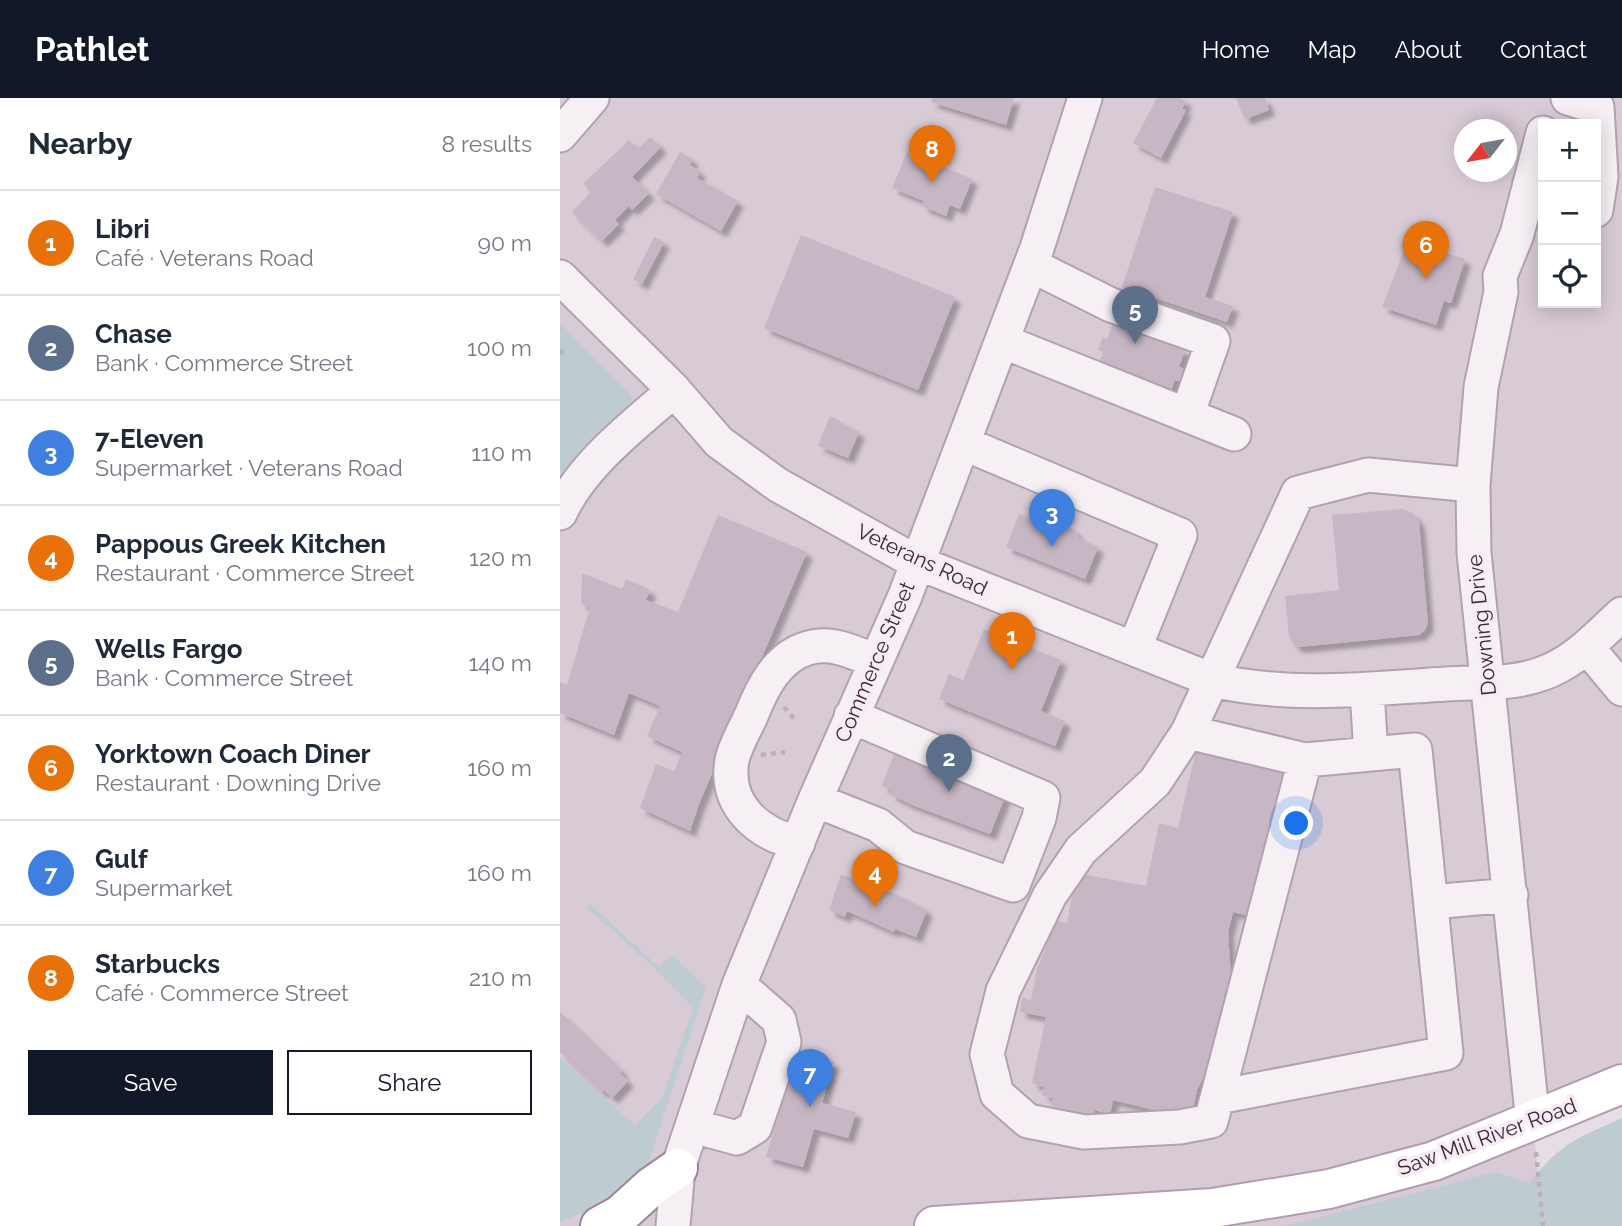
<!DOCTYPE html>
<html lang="en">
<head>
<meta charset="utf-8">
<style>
  :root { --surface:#fff; --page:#f2f2f3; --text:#1f2937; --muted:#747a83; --line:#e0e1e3; --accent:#111827 }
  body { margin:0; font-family:Raleway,sans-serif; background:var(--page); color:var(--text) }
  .controls { position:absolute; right:21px; top:21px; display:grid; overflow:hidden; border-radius:0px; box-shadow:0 4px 18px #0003 }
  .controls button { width:63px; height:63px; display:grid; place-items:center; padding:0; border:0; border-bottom:2px solid var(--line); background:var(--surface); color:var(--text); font:35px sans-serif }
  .compass { position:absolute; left:894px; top:21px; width:63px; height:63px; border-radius:50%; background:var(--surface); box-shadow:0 4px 18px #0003; rotate:239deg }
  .you { position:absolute; left:737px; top:726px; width:24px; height:24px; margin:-18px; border:5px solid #fff; border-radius:50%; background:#1a73e8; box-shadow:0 0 0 10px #1a73e833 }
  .badge { display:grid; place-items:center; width:46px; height:46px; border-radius:50%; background:var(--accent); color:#fff; font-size:23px; font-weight:700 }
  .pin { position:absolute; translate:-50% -58px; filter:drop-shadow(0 2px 4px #0008) }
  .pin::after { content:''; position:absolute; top:37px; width:24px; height:21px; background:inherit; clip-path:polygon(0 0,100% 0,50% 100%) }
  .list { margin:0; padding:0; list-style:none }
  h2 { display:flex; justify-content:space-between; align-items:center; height:91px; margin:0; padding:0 28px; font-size:30px }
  h2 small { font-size:23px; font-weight:400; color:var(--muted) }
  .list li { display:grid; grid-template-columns:46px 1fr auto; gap:21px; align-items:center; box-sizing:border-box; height:105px; padding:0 28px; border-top:2px solid var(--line) }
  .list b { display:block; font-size:26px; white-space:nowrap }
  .list p { margin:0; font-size:23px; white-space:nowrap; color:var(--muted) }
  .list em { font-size:23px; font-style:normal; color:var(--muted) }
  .actions { display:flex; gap:14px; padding:21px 28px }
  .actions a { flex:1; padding:16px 0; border:2px solid var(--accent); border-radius:0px; text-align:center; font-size:24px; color:var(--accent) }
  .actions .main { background:var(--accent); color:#fff }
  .icon { flex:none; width:38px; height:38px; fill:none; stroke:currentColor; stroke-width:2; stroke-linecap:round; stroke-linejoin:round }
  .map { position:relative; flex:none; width:1062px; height:1128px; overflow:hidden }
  header { display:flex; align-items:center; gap:42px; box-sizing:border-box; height:98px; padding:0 35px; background:var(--accent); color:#fff }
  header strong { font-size:33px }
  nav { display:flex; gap:38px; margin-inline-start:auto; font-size:24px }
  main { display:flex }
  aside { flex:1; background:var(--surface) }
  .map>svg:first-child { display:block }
  .built { fill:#d9cbd6; fill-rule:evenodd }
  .green { fill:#beccd2 }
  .building { fill:#c7b7c4; filter:url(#shadow) }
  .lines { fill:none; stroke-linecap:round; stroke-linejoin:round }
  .minor-casing { stroke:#b1a2af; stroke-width:37 }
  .major-casing { stroke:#b39cb0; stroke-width:42 }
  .highway-casing { stroke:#9e849a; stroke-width:42 }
  .path { stroke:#bbafb8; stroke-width:4.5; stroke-dasharray:5 5; stroke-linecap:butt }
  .minor { stroke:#f6f0f4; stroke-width:33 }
  .major { stroke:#fff; stroke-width:38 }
  .highway { stroke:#fff; stroke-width:38 }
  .labels { text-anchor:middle; stroke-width:7; stroke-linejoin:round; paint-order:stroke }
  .street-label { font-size:21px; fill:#3e263a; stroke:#f5ecf4 }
</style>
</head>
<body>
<header>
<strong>Pathlet</strong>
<nav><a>Home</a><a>Map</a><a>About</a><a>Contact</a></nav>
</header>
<main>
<aside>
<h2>Nearby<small>8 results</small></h2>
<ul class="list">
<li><span class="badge" style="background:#e8710a">1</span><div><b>Libri</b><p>Café · Veterans Road</p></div><em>90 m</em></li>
<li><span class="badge" style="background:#5c6f8a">2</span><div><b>Chase</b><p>Bank · Commerce Street</p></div><em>100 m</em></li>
<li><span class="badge" style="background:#3f7fe0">3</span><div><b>7-Eleven</b><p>Supermarket · Veterans Road</p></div><em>110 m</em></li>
<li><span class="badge" style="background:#e8710a">4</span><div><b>Pappous Greek Kitchen</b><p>Restaurant · Commerce Street</p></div><em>120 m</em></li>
<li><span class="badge" style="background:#5c6f8a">5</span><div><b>Wells Fargo</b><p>Bank · Commerce Street</p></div><em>140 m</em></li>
<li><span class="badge" style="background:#e8710a">6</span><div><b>Yorktown Coach Diner</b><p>Restaurant · Downing Drive</p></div><em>160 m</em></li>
<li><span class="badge" style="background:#3f7fe0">7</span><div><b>Gulf</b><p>Supermarket</p></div><em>160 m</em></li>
<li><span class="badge" style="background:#e8710a">8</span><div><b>Starbucks</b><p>Café · Commerce Street</p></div><em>210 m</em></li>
</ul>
<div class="actions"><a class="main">Save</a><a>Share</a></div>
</aside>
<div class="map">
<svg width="1062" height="1128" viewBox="0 0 1062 1128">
  <defs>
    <filter id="shadow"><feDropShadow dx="6" dy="6" stdDeviation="2" flood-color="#0004"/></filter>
  </defs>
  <rect width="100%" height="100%" fill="#e7dde6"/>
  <path class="built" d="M 0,0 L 1062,0 L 1062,977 L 973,1025 L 983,1128 L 0,1128 ZM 983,26 L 1036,26 L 1036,205 L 983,205 ZM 904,32 L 946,32 L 946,74 L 904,74 Z"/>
  <path class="green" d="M 0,225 L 72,298 L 70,307 L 0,385 Z
    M 29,805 L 99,869 L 112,856 L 146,889 L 89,1062 C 71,1098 35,1109 0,1124 L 0,960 L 75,1027 L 102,1000 L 133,910 L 99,874 L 27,810 Z
    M 1062,1020 L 1062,1128 L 726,1128 L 936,1074 L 969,1085 C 1002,1044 1016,1041 1062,1020 Z"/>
  <path class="building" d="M 372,0 L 454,0 L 446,27 L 371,4 Z
    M 597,0 L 620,0 L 626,3 L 622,11 L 626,12 L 601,60 L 573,45 Z
    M 676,0 L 705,0 L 709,12 L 685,21 Z
    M 90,39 L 101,49 L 72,79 L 89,95 L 72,112 L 69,108 L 55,122 L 59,126 L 42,143 L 12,114 L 31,94 L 23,86 L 69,42 L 78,51 Z
    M 120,54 L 133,61 L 130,67 L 140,73 L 137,80 L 178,103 L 161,133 L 96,96 Z
    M 347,54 L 412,81 L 400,111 L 390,107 L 386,118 L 362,108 L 364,103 L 332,90 Z
    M 595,89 L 673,114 L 645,199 L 673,208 L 667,224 L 562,189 Z
    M 241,137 L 395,199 L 358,292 L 204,230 Z
    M 94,139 L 104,144 L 82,186 L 73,181 Z
    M 844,141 L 905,161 L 891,205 L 884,203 L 876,227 L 822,209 L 845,149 L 842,148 Z
    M 600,216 L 592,240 L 625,252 L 619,269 L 625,271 L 620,283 L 615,282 L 609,298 L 537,272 L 543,254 L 538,252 L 543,239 L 547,241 L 553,225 L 558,227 Z
    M 270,318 L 299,334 L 288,360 L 258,348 Z
    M 843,411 L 853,415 L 859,424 L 868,526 L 865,532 L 859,537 L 739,549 L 734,547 L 729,539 L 725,498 L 779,492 L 772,417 Z
    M 459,416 L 479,424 L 488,421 L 515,432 L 519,440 L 538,449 L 525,481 L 446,449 Z
    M 158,417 L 247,454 L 139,706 L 130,733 L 80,710 L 96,666 L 114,673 L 122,654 L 87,638 L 100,608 L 69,595 L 54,637 L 0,615 L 0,584 L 7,587 L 30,509 L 21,506 L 22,475 L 62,491 L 66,481 L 90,492 L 86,502 L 118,514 Z
    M 424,531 L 501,562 L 481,613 L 505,623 L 495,648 L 379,601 L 389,576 L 403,582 Z
    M 636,652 L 728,667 L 694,819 L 673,814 L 668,834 L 672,896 L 662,943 L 637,992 L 631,1021 L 553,1002 L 550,1017 L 535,1012 L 534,1018 L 491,1008 L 493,1000 L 482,997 L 484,989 L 472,985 L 486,919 L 460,914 L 462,899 L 471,902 L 477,871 L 497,822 L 507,825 L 516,775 L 586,788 L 599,725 L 618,730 Z
    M 335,653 L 448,691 L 430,736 L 350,706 L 330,696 L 332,692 L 322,688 Z
    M 281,776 L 345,800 L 367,812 L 356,839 L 335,831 L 334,834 L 287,813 L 285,819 L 269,812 Z
    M 0,914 L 62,973 L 60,975 L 68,983 L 52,1000 L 44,992 L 42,994 L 0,954 Z
    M 237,953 L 274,964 L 262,1005 L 296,1014 L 288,1040 L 254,1031 L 243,1069 L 206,1059 Z"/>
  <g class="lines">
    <g class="minor-casing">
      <path id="minor" d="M 1008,0 L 1037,9 L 1041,79 L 1036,112
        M 0,37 L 32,0
        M 471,167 L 551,207 L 653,243 L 627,317
        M 0,179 L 114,292 L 159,344 L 218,387 L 356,464 L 652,582 C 730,600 807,591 886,586 C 918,584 951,587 981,576 C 1014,565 1038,538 1062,516
        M 442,243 L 674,336
        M 403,345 L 620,437 L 575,549
        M 0,415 C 23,365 73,329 114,292
        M 1027,549 L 1062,591
        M 807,593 L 811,656
        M 628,634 L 745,662 L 855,652 L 886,955 L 658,999
        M 745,662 L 651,1023 L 620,1029 L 524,1034 L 468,1023 L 437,996 L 427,956 L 443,893 L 490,797 L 521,752 L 595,684 L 628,634 L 738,395 L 808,377 L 913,387
        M 255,702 L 318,727 L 345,749 L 453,787 L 479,720 L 483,700 L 291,618
        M 238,745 C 199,736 164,708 172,662 C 175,648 185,631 191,618 C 202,590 217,559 248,550 C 271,543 293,554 315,563
        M 871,804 L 951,797
        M 973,1025 L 914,455 L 913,387 L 921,289 L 941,194 L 940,178 L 957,136 L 983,35
        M 133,1028 L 177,1040 L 195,1029 L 224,944 L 219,922 L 179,887
        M 113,1128 L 118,1070 L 179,887 L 255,702 L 345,498 L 477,150 L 525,0"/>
    </g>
    <g class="major-casing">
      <path id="major" d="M 374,1128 L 653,1110 L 769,1091 L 874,1063 L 1062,986"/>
    </g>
    <g class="highway-casing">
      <path id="highway" d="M 40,1128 L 60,1117 L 92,1088 L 118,1070"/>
    </g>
    <path class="path" d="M 0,252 L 4,256 L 0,258
      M 224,609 L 237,624
      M 201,657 L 225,654
      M 976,1054 L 983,1128"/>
    <use href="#minor" class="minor"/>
    <use href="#major" class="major"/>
    <use href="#highway" class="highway"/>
  </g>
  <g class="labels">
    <g class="street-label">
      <text transform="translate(362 462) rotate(25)" y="7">Veterans Road</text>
      <text transform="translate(922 527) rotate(-96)" y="7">Downing Drive</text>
      <text transform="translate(315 564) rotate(-67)" y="7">Commerce Street</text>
      <text transform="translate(927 1039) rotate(-20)" y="7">Saw Mill River Road</text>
    </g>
  </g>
</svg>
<div class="controls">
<button>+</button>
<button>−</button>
<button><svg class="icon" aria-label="locate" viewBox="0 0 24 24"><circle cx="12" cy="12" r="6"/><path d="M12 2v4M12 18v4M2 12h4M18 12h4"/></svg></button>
</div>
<svg class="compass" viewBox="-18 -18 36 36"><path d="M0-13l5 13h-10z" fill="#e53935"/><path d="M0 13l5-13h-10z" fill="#747a83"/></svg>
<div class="you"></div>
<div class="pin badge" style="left:452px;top:572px;background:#e8710a">1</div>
<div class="pin badge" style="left:389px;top:694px;background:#5c6f8a">2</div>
<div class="pin badge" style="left:492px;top:449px;background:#3f7fe0">3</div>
<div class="pin badge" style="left:315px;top:809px;background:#e8710a">4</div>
<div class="pin badge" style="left:575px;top:246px;background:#5c6f8a">5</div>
<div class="pin badge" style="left:866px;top:181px;background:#e8710a">6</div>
<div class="pin badge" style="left:250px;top:1009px;background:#3f7fe0">7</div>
<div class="pin badge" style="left:372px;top:85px;background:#e8710a">8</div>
</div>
</main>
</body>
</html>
